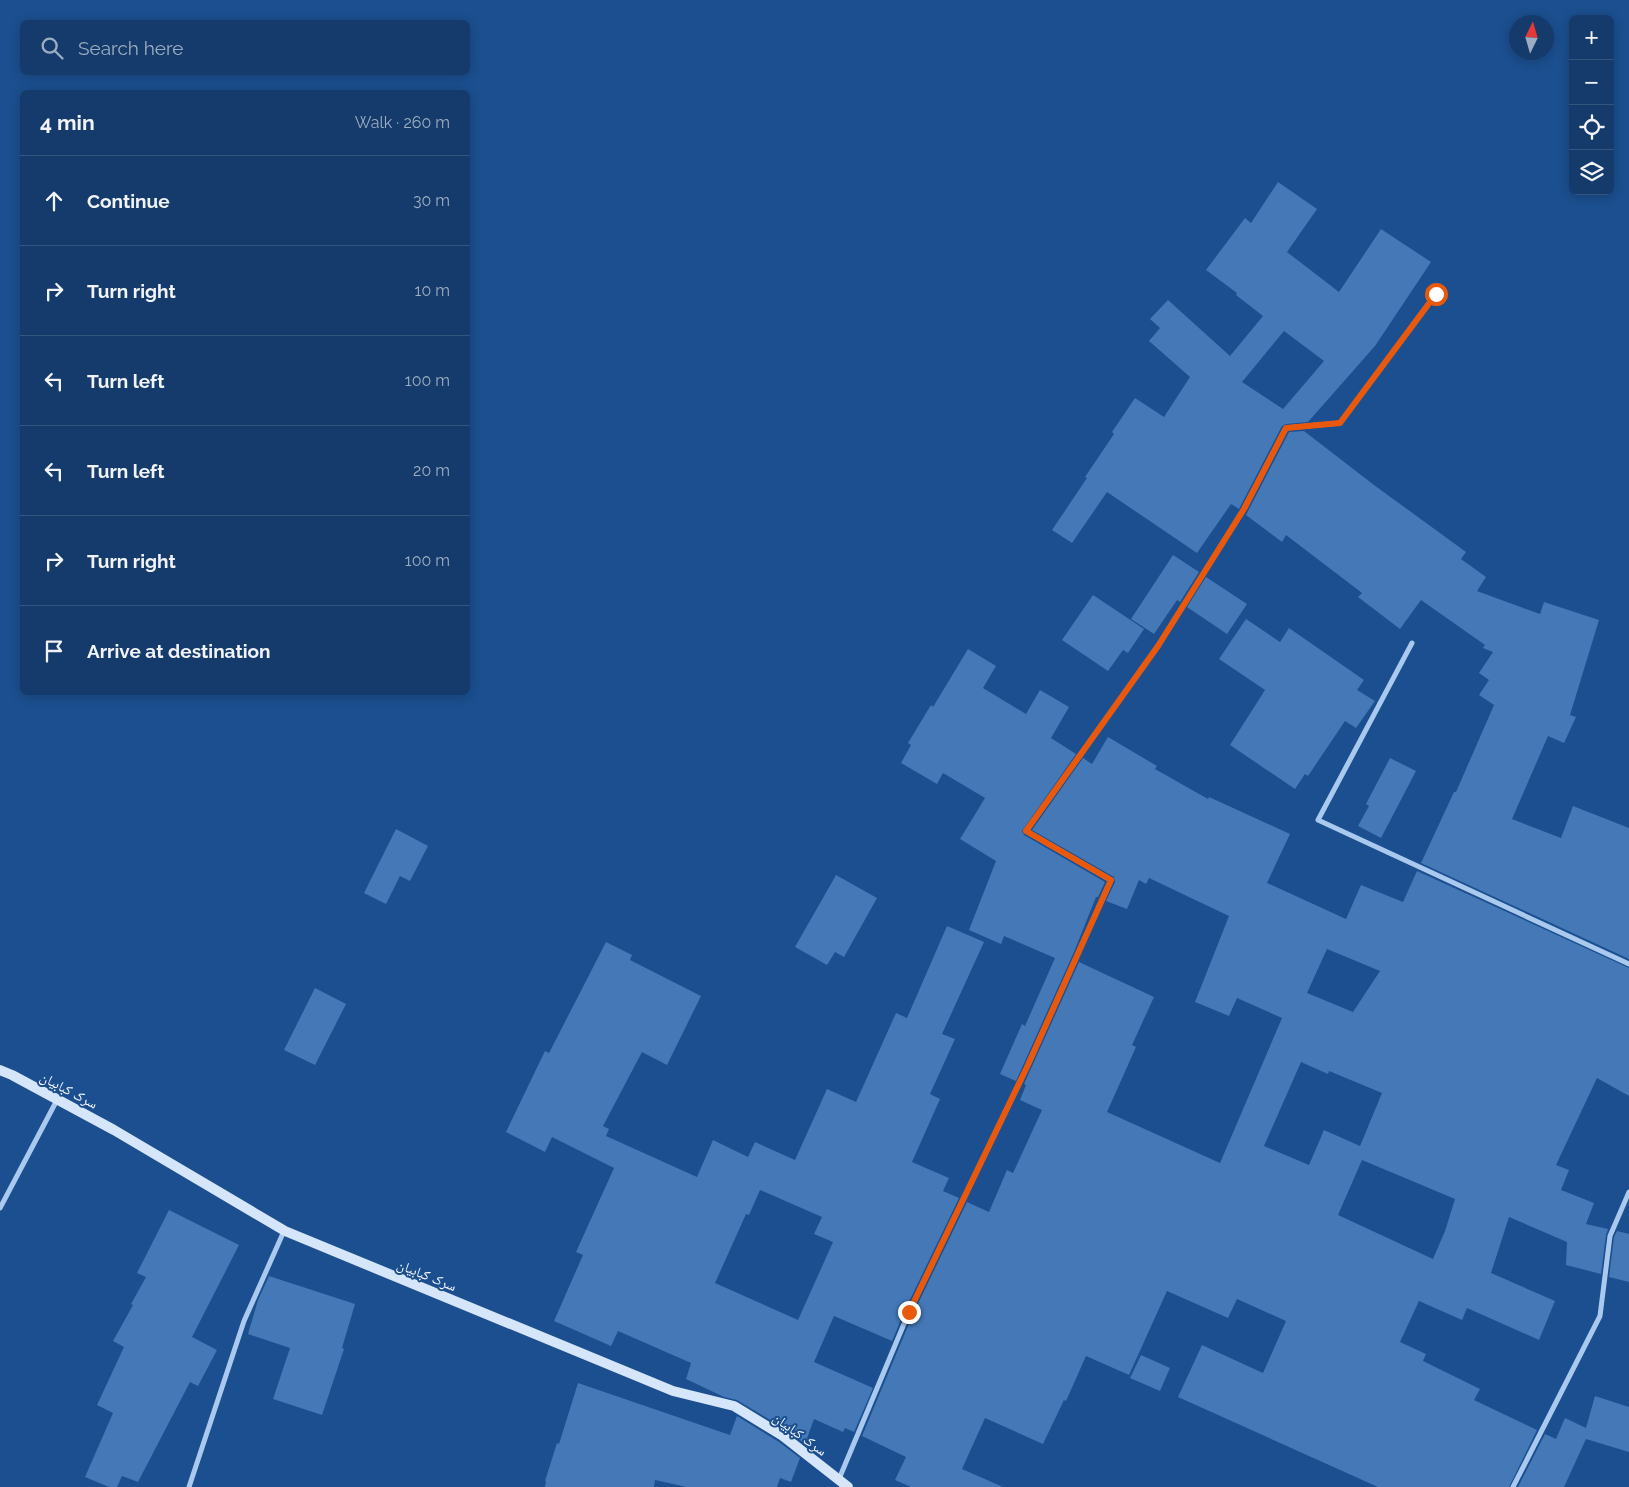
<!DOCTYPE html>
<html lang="en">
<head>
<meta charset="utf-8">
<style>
  :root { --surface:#143b6b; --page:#214673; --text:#f1f3f6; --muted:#9dadc1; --line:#33557e }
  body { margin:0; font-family:Raleway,"Noto Naskh Arabic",sans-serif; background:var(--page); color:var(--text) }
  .controls { position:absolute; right:15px; top:15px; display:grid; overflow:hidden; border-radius:8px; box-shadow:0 2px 12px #0003 }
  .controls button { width:45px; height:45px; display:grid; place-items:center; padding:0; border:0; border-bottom:1px solid var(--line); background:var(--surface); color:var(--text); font:25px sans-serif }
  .compass { position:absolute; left:1509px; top:15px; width:45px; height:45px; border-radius:50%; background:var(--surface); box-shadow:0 2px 12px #0003; rotate:5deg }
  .stop { position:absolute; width:15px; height:15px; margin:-11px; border:4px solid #ea580c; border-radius:50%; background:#fff }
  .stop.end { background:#ea580c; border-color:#fff; box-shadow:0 1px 5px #0008 }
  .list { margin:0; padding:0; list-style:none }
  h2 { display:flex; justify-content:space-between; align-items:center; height:65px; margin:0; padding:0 20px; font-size:21px }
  h2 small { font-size:16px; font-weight:400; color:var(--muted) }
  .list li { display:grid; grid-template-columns:32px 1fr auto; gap:15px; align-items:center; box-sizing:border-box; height:90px; padding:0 20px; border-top:1px solid var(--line) }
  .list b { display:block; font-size:19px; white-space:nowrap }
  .list em { font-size:16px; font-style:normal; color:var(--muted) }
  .icon { flex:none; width:28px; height:28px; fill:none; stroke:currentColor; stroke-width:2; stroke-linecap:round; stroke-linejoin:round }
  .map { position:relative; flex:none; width:1629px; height:1487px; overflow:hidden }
  .search { position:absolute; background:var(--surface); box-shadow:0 2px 12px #0003; left:20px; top:20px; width:450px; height:55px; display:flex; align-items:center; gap:12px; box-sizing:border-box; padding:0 18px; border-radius:8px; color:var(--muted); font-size:19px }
  .panel { position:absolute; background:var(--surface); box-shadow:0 2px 12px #0003; left:20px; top:90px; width:450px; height:605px; border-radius:8px }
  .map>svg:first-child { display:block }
  .building { fill:#4478b7; fill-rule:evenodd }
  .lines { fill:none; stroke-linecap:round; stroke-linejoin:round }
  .street { stroke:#a9c9ee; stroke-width:5 }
  .secondary { stroke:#d6e6fa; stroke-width:10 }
  .route { stroke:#ea580c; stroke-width:6 }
  .labels { text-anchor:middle; stroke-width:4; stroke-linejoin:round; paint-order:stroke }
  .street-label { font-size:14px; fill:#fff; stroke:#1b4f8f }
</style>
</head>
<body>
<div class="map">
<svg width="1629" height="1487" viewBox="0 0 1629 1487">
  <rect width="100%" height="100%" fill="#1b4f8f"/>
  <path class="building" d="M 1278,182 L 1317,209 L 1287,252 L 1339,292 L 1381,229 L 1431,262 L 1375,346 L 1308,422 L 1286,424 L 1282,426 L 1239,509 L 1231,504 L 1197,553 L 1107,492 L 1072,543 L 1052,530 L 1087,478 L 1085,477 L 1114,434 L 1112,432 L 1135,398 L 1164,417 L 1190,377 L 1149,341 L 1160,328 L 1150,319 L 1168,300 L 1230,356 L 1263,316 L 1236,295 L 1237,293 L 1206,270 L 1245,218 L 1251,223 ZM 1284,331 L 1324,361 L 1283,409 L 1242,382 Z
    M 1304,431 L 1374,485 L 1466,552 L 1461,559 L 1486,577 L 1477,591 L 1540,614 L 1544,602 L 1599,620 L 1570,715 L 1576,717 L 1564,743 L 1548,736 L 1512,819 L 1561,838 L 1573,806 L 1629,828 L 1629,959 L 1421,863 L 1454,792 L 1456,792 L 1494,705 L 1479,695 L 1489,680 L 1479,673 L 1493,652 L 1483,648 L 1485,645 L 1421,600 L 1400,629 L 1358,597 L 1362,593 L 1286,535 L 1282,542 L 1246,515 L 1289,432 Z
    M 1173,555 L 1199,572 L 1180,602 L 1177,600 L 1154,634 L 1131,619 Z
    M 1206,577 L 1247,604 L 1227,634 L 1187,607 Z
    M 1093,595 L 1144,629 L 1128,653 L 1123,650 L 1108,671 L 1062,640 Z
    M 1246,619 L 1280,642 L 1289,628 L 1364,680 L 1357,690 L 1375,701 L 1356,728 L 1345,721 L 1308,776 L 1305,774 L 1295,789 L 1230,745 L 1265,690 L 1219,659 Z
    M 968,649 L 996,666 L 983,688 L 1026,714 L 1040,690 L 1069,707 L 1051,738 L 1076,754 L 1022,831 L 1024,835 L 1105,882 L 1098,897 L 1096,897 L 1074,952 L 1016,1081 L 1000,1074 L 1022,1024 L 1025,1026 L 1055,958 L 1004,936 L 1001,944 L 969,930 L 996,861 L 960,839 L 985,798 L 943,773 L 937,784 L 901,763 L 911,745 L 908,743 L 931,705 L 933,707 Z
    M 1108,737 L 1157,766 L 1155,769 L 1208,799 L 1209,797 L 1290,834 L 1267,883 L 1346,919 L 1361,885 L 1403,902 L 1417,871 L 1629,968 L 1629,1096 L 1597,1078 L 1556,1165 L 1569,1170 L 1561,1190 L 1594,1203 L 1586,1224 L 1608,1229 L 1606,1235 L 1601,1274 L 1566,1265 L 1567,1242 L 1509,1217 L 1491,1273 L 1555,1301 L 1539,1340 L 1467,1308 L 1462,1320 L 1419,1301 L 1400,1342 L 1426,1354 L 1423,1361 L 1480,1389 L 1474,1400 L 1537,1430 L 1509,1487 L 1378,1487 L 1178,1397 L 1202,1345 L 1263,1373 L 1286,1321 L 1237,1299 L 1228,1318 L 1167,1291 L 1129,1375 L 1086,1356 L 1066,1401 L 1064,1400 L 1043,1444 L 985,1418 L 962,1469 L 1003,1487 L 911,1487 L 895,1480 L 906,1457 L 862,1436 L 913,1314 L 967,1202 L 989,1212 L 1007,1170 L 1013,1173 L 1042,1110 L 1020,1100 L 1026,1085 L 1024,1084 L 1079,962 L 1154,997 L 1132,1045 L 1136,1047 L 1107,1112 L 1220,1163 L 1282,1018 L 1237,998 L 1229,1016 L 1195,1002 L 1229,916 L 1149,878 L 1146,884 L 1139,880 L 1127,909 L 1106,901 L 1115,882 L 1114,877 L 1032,830 L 1083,758 L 1092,764 ZM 1327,949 L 1380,971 L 1353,1012 L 1307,993 ZM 1301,1062 L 1328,1074 L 1329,1071 L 1382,1093 L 1360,1146 L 1324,1130 L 1309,1165 L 1264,1146 ZM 1362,1160 L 1455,1199 L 1445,1231 L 1433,1259 L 1338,1215 Z
    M 1390,758 L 1416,771 L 1381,838 L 1358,826 L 1369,806 L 1366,804 Z
    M 396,829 L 428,846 L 410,881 L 400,876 L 386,904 L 364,893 Z
    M 836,875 L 877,898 L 844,957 L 835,952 L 827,965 L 795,947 Z
    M 947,926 L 984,942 L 942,1034 L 955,1039 L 930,1094 L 940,1099 L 912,1162 L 949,1178 L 943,1191 L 959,1198 L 905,1310 L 892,1341 L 834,1316 L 814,1362 L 873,1388 L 854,1432 L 845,1428 L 843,1432 L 814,1419 L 805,1444 L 787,1430 L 737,1400 L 724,1397 L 686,1379 L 691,1363 L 618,1331 L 611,1346 L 554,1321 L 583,1255 L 576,1252 L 614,1168 L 552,1137 L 545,1152 L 506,1132 L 545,1051 L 549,1053 L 606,942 L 632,955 L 630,960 L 701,996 L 667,1065 L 642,1052 L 603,1126 L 609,1129 L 606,1136 L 697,1177 L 713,1140 L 748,1157 L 755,1142 L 795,1160 L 827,1089 L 856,1102 L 896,1013 L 907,1018 ZM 760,1190 L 822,1217 L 814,1234 L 833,1242 L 798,1320 L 715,1283 L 746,1214 L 749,1215 Z
    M 315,988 L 346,1004 L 315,1065 L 284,1050 Z
    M 169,1210 L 239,1245 L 192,1337 L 217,1350 L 198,1386 L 190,1382 L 138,1482 L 122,1476 L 117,1487 L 109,1487 L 85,1477 L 113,1413 L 97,1405 L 124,1347 L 113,1341 L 133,1305 L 131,1304 L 146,1277 L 137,1273 Z
    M 1617,1231 L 1629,1234 L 1629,1282 L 1609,1277 L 1614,1237 Z
    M 269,1276 L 355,1304 L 342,1348 L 344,1349 L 322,1415 L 273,1399 L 290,1348 L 248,1334 L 258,1300 Z
    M 1141,1355 L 1170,1368 L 1160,1391 L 1130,1378 Z
    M 578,1383 L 730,1435 L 737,1416 L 779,1442 L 800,1458 L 791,1482 L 780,1478 L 777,1487 L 686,1487 L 655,1480 L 654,1487 L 545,1487 L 546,1481 L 545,1481 L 557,1443 L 559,1444 Z
    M 1595,1396 L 1629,1407 L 1629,1452 L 1586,1439 L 1564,1487 L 1518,1487 L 1545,1434 L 1556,1439 L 1565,1418 L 1586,1428 Z"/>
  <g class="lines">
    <path class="street" d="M 1412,643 L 1318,820 L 1629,964
      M 0,1208 L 57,1100
      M 839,1479 L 909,1312 L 1027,1067 L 1111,880 L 1026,831 L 1158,646 L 1244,509 L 1286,428 L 1340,423 L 1436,294
      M 189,1487 L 244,1321 L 284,1231
      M 1513,1487 L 1600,1316 L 1610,1236 L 1629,1192"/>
    <path class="secondary" d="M 0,1070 L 12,1075 L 114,1130 L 285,1231 L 673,1391 L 734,1406 L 783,1436 L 848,1487"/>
  </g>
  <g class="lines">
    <path class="route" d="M 909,1312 L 1027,1067 L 1111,880 L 1026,831 L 1158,646 L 1244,509 L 1286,428 L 1340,423 L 1436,294"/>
  </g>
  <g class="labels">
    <g class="street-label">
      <text transform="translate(69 1090) rotate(28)" y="5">سرک کبابیان</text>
      <text transform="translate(427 1275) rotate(22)" y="5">سرک کبابیان</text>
      <text transform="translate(800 1434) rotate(36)" y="5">سرک کبابیان</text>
    </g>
  </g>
</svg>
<div class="controls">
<button>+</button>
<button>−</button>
<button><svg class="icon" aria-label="locate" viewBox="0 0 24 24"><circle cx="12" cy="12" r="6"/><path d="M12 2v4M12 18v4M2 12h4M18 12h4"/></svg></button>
<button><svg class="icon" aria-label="layers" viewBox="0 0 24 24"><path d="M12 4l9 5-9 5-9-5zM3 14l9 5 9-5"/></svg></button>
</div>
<svg class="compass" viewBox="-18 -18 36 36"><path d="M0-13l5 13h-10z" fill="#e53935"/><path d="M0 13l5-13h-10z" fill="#9dadc1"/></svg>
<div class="stop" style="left:1436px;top:294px"></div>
<div class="stop end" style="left:909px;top:1312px"></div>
<div class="search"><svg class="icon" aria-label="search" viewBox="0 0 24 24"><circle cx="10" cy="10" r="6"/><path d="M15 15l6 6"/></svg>Search here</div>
<section class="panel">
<h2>4 min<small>Walk · 260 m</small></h2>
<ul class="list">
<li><svg class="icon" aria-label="ahead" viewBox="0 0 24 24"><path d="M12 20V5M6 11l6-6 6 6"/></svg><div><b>Continue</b></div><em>30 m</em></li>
<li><svg class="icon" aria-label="right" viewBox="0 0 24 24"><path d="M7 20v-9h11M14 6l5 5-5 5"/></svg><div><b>Turn right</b></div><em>10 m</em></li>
<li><svg class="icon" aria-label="left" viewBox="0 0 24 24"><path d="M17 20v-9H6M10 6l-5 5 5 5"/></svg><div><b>Turn left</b></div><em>100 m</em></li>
<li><svg class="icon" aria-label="left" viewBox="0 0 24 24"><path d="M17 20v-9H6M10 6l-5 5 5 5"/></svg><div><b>Turn left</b></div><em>20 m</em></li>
<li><svg class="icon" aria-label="right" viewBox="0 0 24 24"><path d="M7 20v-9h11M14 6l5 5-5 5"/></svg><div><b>Turn right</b></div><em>100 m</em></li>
<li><svg class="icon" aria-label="arrive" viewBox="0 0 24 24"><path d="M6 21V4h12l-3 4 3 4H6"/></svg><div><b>Arrive at destination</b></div></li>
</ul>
</section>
</div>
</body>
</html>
